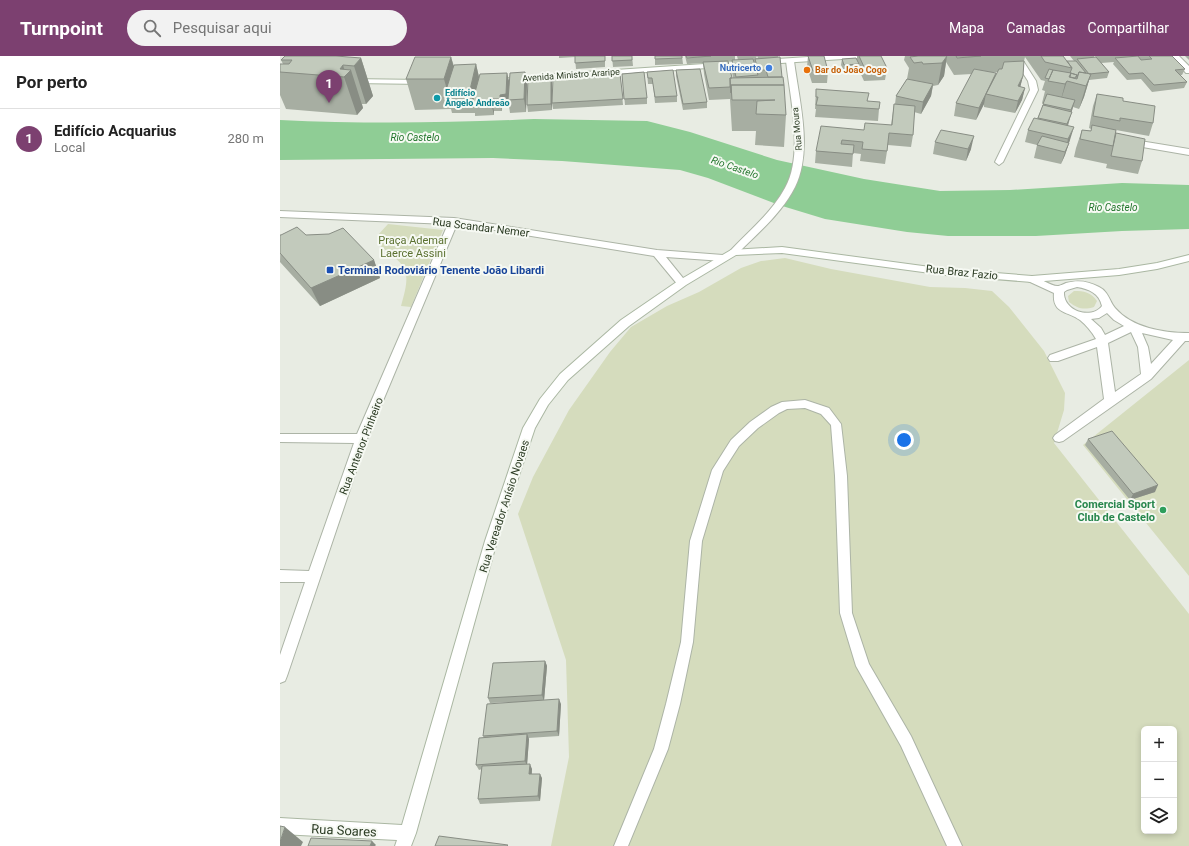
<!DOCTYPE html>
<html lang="pt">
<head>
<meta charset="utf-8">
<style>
  :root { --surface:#fff; --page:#f2f2f2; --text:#222; --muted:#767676; --line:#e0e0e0; --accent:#7c4070 }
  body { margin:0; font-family:Roboto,sans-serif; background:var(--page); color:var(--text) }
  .controls { position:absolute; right:12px; bottom:12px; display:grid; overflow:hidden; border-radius:6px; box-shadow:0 2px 6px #0003 }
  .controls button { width:36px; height:36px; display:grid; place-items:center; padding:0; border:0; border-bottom:1px solid var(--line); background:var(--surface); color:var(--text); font:20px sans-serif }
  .you { position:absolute; left:624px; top:384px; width:14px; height:14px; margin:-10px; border:3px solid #fff; border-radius:50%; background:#1a73e8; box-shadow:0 0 0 6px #1a73e833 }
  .badge { display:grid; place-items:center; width:26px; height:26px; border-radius:50%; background:var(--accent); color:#fff; font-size:13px; font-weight:700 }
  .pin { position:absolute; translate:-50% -33px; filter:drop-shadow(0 1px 2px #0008) }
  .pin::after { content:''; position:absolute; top:21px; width:14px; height:12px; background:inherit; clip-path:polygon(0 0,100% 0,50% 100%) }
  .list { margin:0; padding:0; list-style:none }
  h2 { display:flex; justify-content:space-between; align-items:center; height:52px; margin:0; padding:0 16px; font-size:17px }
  h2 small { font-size:13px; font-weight:400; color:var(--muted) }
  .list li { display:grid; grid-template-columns:26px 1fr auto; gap:12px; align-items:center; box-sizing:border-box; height:60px; padding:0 16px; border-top:1px solid var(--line) }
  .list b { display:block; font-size:15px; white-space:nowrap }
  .list p { margin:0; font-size:13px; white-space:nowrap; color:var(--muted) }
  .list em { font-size:13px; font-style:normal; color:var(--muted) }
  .icon { flex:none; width:22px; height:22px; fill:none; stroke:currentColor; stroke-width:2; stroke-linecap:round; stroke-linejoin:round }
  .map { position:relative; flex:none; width:909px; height:790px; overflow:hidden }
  header { display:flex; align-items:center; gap:24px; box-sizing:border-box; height:56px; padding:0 20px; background:var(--accent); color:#fff }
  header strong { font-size:19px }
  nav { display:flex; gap:22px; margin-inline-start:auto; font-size:14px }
  .search { width:280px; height:36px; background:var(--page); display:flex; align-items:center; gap:10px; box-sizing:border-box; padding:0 14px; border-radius:22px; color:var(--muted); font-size:15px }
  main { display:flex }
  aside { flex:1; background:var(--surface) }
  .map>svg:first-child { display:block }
  .green { fill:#d5dcbd; fill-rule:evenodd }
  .water { fill:#8fcd95 }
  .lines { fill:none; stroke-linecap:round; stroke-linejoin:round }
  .service-casing { stroke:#acb4a6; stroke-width:2 }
  .minor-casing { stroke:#acb4a6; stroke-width:2 }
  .tertiary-casing { stroke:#acb4a6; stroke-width:2 }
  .secondary-casing { stroke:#aab7a2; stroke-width:2 }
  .service { fill:#fff; fill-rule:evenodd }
  .minor { fill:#fff; fill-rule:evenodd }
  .tertiary { fill:#fff; fill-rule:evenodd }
  .secondary { fill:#fff; fill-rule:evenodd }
  .wall { fill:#a7aea2; fill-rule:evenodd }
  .shaded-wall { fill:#888d84 }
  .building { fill:#c2cabc; stroke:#888d84 }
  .shop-dot { fill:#3f7fe0; stroke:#f6f9f3; stroke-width:1.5 }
  .food-dot { fill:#e8710a; stroke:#f6f9f3; stroke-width:1.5 }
  .culture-dot { fill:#0f9aa8; stroke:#f6f9f3; stroke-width:1.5 }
  .transit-dot { fill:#1a4fb4; stroke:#f6f9f3; stroke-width:1.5 }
  .leisure-dot { fill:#2e9e5b; stroke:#f6f9f3; stroke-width:1.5 }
  .labels { text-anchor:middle; stroke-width:4; stroke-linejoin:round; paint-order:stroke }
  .far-shop-label { font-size:9px; font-weight:bold; fill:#366cbe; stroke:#f6f9f3; text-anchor:end }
  .far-food-label { font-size:9px; font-weight:bold; fill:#c56008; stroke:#f6f9f3; text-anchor:start }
  .far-street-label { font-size:9px; fill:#2c3c24; stroke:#f6f9f3 }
  .far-culture-label { font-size:9px; font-weight:bold; fill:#0d838f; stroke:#f6f9f3; text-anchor:start }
  .far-water-label { font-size:10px; font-style:italic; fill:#21752b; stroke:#f6f9f3 }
  .street-label { font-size:11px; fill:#2c3c24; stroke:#f6f9f3 }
  .park-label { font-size:11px; fill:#5b7130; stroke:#f6f9f3 }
  .transit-label { font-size:11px; font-weight:bold; fill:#164399; stroke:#f6f9f3; text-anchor:start }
  .leisure-label { font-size:11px; font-weight:bold; fill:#27864d; stroke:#f6f9f3; text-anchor:end }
  .near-street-label { font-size:13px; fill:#2c3c24; stroke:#f6f9f3 }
</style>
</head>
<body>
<header>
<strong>Turnpoint</strong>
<div class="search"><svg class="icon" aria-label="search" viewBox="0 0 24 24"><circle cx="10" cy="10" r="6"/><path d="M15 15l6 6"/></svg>Pesquisar aqui</div>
<nav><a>Mapa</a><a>Camadas</a><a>Compartilhar</a></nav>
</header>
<main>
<aside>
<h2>Por perto<small></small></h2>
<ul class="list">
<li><span class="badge">1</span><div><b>Edifício Acquarius</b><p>Local</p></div><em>280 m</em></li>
</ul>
</aside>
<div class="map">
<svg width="909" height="790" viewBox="0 0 909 790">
  <rect width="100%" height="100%" fill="#e8ece3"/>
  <path class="green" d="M 108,168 L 163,174 L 131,251 L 121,250 C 132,212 127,211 98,188 L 97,180 Z
    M 505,202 L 551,213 L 650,231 L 685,232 L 712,235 L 729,251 L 764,295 L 785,337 L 784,354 L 774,387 L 909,558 L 909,790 L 271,790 L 289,701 L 286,604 L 238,458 L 253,421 L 289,354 L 330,296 L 351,271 L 387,250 L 419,236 L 461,212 L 481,205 ZM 864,673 L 894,673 L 894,775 L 864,775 Z
    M 794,235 C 804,235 811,236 817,245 L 814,251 C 804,254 798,253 789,246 L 788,240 Z
    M 909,304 L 909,520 L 803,389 Z"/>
  <path class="water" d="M 254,63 L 367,65 L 410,76 L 497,104 L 584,123 L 660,135 L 730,134 L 842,127 L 909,129 L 909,173 L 842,175 L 756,180 L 668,180 L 627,176 L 545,163 L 499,149 L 428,122 L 400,114 L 282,105 L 213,102 L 0,104 L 0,64 C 84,68 169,67 254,63 Z"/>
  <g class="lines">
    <g class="service-casing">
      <path id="service" d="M 525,344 L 549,352 L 561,368 L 567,420 L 572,557 L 589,608 L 631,680 L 682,790 L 667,790 L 621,690 L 576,610 L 560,557 L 555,420 L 551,369 L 541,358 L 525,352 L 507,353 L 499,357 L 478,372 L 459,390 L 443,415 L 422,485 L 413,586 L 400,648 L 388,693 L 348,790 L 334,790 L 374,693 L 386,648 L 401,586 L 410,485 L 432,414 L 451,384 L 470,366 L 491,351 L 502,346 Z"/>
    </g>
    <g class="minor-casing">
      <path id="minor" d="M 732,0 L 740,0 L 756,25 L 758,34 L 723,106 L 719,109 L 715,106 L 750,34 L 748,25 Z
        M 891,0 L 899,0 L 909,10 L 909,17 L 906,17 Z
        M 848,83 L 909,93 L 909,99 L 845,88 L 844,86 L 845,84 Z
        M 0,155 L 174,162 L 377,194 L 443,199 L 448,202 L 443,205 L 386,201 L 407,227 L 402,230 L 398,229 L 374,200 L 177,168 L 87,383 L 7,620 L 5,625 L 0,627 L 0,599 L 25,526 L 0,526 L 0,514 L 29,515 L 74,387 L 0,386 L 0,378 L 77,378 L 168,168 L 0,161 Z
        M 752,220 C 758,221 773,231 778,230 C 779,230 784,228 786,227 C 798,224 808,225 819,231 C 829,236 829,245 835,252 C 852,272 884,277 909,277 L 909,285 L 905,285 L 871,323 L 783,385 L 779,386 L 775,385 L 773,382 L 775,379 L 824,343 L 817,291 L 778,305 L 770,305 L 768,302 L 770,299 L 816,283 C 812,276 806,269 800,264 C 788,255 772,258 774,237 L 748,225 L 747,223 L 748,221 ZM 797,231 C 809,233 819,237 822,250 C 811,264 783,255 784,236 L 787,234 ZM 827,257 L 834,264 L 844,270 L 825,279 L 821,272 L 811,263 L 819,262 ZM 851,276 L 858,291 L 861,318 L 835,336 L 828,287 ZM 862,277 L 893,284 L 871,308 L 868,291 Z"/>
    </g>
    <g class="tertiary-casing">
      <path id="tertiary" d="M 507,3 L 510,3 L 514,5 C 519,44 533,95 515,131 C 502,157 477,178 457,198 L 451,198 L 449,196 L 451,194 C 470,174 492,156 505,132 C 524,98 510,42 506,5 Z"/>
    </g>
    <g class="secondary-casing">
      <path id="secondary" d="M 543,0 L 582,0 L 578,2 L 231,25 L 227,23 L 231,21 Z
        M 70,23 L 143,24 L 147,26 L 143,28 L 73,27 L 69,25 Z
        M 502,191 L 665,213 L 752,220 L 839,213 L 877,207 L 909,199 L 909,205 L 877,213 L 839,219 L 752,226 L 665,219 L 502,197 L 456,199 L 406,229 L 349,270 L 288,324 L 268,349 L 255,372 L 217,485 L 136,777 L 131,790 L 115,790 L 117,784 L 0,778 L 0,762 L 122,769 L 205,485 L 243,372 L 260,343 L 280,318 L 341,264 L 398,225 L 451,194 Z"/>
    </g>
    <use href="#service" class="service"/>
    <use href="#minor" class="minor"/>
    <use href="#tertiary" class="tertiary"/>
    <use href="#secondary" class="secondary"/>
  </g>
  <path class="wall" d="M 279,0 L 325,0 L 325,11 L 296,13 L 295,1 L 279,2 Z
    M 332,0 L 352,0 L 353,10 L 333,11 Z
    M 375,0 L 402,0 L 403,8 L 375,9 Z
    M 405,0 L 455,0 L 455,4 L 458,4 L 457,0 L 477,0 L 476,2 L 478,2 L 477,0 L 498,0 L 506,59 L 504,91 L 475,89 L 476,75 L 452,75 L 450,43 L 429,44 L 424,18 L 423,7 L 407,8 ZM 448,5 L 452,5 L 452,16 L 453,22 L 452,22 Z
    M 528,0 L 548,15 L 547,27 L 532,27 L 527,11 Z
    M 577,0 L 601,0 L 607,12 L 605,24 L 584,25 L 578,12 L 578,14 L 564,15 L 561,9 L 562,3 L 577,3 Z
    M 625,0 L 783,0 L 787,5 L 794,5 L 790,0 L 814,0 L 814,1 L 816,1 L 815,0 L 892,0 L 905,13 L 902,19 L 900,19 L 907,26 L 904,32 L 872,36 L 861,23 L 847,24 L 833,8 L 834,6 L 821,7 L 829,16 L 827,22 L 809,24 L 804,41 L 799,53 L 793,51 L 788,70 L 790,84 L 785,99 L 781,108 L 754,102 L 757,89 L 745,86 L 748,74 L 757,63 L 761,54 L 763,48 L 762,47 L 765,35 L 762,34 L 765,25 L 761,24 L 745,1 L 744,5 L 743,20 L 740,31 L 745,32 L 742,44 L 735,57 L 704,51 L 704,48 L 696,64 L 674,60 L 676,47 L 692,18 L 674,19 L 666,6 L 664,20 L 658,29 L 653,30 L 651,40 L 641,58 L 634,56 L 633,79 L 631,91 L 608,89 L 605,108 L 580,105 L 581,98 L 573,97 L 572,111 L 535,107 L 536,95 L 584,74 L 611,69 L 614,48 L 615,48 L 616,40 L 627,23 L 629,12 L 624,4 ZM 711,16 L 718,16 L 715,21 Z
    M 905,0 L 909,0 L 909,4 Z
    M 171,1 L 174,10 L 196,8 L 199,21 L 227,17 L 229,26 L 245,16 L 247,28 L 246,56 L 230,57 L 229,50 L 222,51 L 222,55 L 214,55 L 214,59 L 195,60 L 195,57 L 172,57 L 171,53 L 135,54 L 126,23 Z
    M 81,2 L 93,40 L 86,48 L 82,48 L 83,52 L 77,59 L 6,53 L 0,39 L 0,8 L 3,8 L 1,4 Z
    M 396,14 L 427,46 L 427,52 L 403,54 L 396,20 Z
    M 367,16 L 397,40 L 397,46 L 375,47 L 373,28 L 368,28 Z
    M 340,18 L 343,49 L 273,53 L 272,47 Z
    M 342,18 L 367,42 L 367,48 L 345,49 Z
    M 271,21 L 272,27 L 272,54 L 248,56 L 247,49 Z
    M 536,33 L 589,45 L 599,53 L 598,65 L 535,61 L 536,53 L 535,53 Z
    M 817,38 L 843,45 L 873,67 L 869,80 L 836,74 L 836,77 L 862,105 L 858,118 L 826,112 L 827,108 L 794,101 L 796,92 L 802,74 L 811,75 L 811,73 L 809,72 L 813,50 Z
    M 655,86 L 691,93 L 686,105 L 653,98 Z
    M 1,179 L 26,179 L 94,204 L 100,222 L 40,250 L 0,206 Z
    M 808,383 L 875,436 L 850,444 L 805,389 Z
    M 265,605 L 267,610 L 264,644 L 281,648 L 279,680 L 248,682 L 249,683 L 247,708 L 252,713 L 252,718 L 262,722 L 260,745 L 200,748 L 198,743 L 202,713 L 199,714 L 196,709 L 204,681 L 203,680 L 237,646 L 210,647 L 208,642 Z"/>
  <path class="shaded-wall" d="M 667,0 L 664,20 L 658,29 L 662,7 Z
    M 171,1 L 179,31 L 167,34 L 164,23 Z
    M 81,2 L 93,40 L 86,48 L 74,10 Z
    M 196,8 L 201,30 L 193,47 L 190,34 Z
    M 63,9 L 66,19 L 71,14 L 83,52 L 77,59 L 64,21 L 60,13 Z
    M 245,16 L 247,28 L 246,56 L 244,43 Z
    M 227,17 L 230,29 L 228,44 L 229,50 L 222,51 L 222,55 L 220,43 L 220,39 Z
    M 716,17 L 713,29 L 706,38 L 704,48 L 696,64 L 699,52 Z
    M 811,18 L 804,41 L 799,53 L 806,30 Z
    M 743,20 L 740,32 L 738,30 Z
    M 271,21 L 272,27 L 272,54 L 271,48 Z
    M 787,25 L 780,47 L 779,51 L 785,28 Z
    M 653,28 L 651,40 L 641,58 L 643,46 Z
    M 745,32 L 742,44 L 735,57 L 738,45 Z
    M 211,43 L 214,55 L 214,59 L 211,47 Z
    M 795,44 L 788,68 L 783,80 L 791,54 Z
    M 794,71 L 790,84 L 785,96 L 788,83 Z
    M 694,80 L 691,93 L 686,105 L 688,93 Z
    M 789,87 L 785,99 L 781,108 L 785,96 Z
    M 94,204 L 100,222 L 40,250 L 31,232 Z
    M 878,429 L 875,436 L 850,444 L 853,438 Z
    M 265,605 L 267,610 L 264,645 L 262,639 Z
    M 279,643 L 281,648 L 279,680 L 277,675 Z
    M 247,678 L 249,683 L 247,710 L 245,705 Z
    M 250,708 L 252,713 L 251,723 L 249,718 Z
    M 260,718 L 262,722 L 260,745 L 258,740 Z
    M 5,771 L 23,786 L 21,790 L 0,790 L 0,786 Z
    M 92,785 L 96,789 L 95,790 L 90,790 Z"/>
  <path class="building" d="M 5,0 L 56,0 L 81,2 L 74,10 L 63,9 L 60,13 L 71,14 L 64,21 L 0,16 L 0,8 L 9,8 L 12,4 L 1,4 Z
    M 295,0 L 325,0 L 325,5 L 295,7 Z
    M 332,0 L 352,0 L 352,4 L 332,5 Z
    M 375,0 L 402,0 L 402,2 L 375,3 Z
    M 406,0 L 431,0 L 407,2 Z
    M 528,0 L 544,0 L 548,15 L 533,15 Z
    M 579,0 L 601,0 L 607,12 L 585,13 Z
    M 638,0 L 667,0 L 662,7 L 643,8 L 642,6 L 634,7 L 630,1 Z
    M 676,0 L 701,0 L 677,2 Z
    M 761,0 L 783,0 L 792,12 L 765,6 Z
    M 858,0 L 861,4 L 872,3 L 869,0 L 892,0 L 905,13 L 895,14 L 907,26 L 874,29 L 863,17 L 849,18 L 835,2 Z
    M 135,1 L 171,1 L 164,23 L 126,23 Z
    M 500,1 L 502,21 L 488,21 L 486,14 L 478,14 L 475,3 Z
    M 816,1 L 829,16 L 809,18 L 797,3 Z
    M 576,2 L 579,8 L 564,9 L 562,3 Z
    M 473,3 L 478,19 L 456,21 L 452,4 Z
    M 448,5 L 452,22 L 450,22 L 450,31 L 429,32 L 423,6 Z
    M 744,5 L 743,20 L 738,30 L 745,32 L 738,45 L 706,38 L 719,13 L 722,13 L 724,6 Z
    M 787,5 L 796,5 L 806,17 L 799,16 L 797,21 L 796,21 L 797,19 L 790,17 L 792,12 Z
    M 196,8 L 190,34 L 166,34 L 174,9 Z
    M 420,13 L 427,46 L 403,48 L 396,14 Z
    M 694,13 L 716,17 L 699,52 L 676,47 Z
    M 769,13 L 773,14 L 769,23 L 765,22 Z
    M 393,14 L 397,40 L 375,41 L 372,22 L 368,22 L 367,16 Z
    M 773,14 L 791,17 L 789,21 L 797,23 L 799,16 L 811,18 L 806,30 L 787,25 L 785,28 L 768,25 Z
    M 245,16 L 244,43 L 228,44 L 230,17 Z
    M 364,16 L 367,42 L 344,43 L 342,18 Z
    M 227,17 L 226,38 L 220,39 L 220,43 L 211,43 L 211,47 L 192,47 L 200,18 Z
    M 791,17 L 797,19 L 795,22 L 790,21 Z
    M 340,18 L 343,43 L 272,47 L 273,22 Z
    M 271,21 L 271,48 L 247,49 L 248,22 Z
    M 503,21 L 504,29 L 451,29 L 451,37 L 450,22 Z
    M 627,23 L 653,28 L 643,46 L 616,40 Z
    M 451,29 L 504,29 L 506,59 L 476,58 L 477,45 L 495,44 L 452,44 Z
    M 536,33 L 589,37 L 587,45 L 600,46 L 599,53 L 536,49 L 538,41 L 536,41 Z
    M 767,38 L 795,44 L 791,54 L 763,48 Z
    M 817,38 L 843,42 L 843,45 L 875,50 L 873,67 L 840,62 L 840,65 L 813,60 Z
    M 614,48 L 635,50 L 633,79 L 609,77 L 607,95 L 582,93 L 583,86 L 562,84 L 561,88 L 574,89 L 573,98 L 536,95 L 541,70 L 584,74 L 585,67 L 612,69 Z
    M 763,49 L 792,56 L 787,68 L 758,62 Z
    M 754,62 L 794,71 L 788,83 L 748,74 Z
    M 812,69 L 836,74 L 833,90 L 800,83 L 802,74 L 811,75 Z
    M 661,74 L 694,80 L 688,93 L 655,86 Z
    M 836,77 L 865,83 L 862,105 L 831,100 Z
    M 762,80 L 789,87 L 785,96 L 757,89 Z
    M 17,171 L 26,179 L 49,178 L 63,172 L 94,204 L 31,232 L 0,197 L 0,179 L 1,179 Z
    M 832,375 L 878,429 L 853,438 L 808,383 Z
    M 265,605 L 262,639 L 208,642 L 213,607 Z
    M 279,643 L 277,675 L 203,680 L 207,648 Z
    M 247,678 L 245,705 L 196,709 L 199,682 Z
    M 250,708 L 249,718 L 260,718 L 258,740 L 198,743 L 202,710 Z
    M 0,770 L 5,771 L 0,786 Z
    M 159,780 L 228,789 L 227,790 L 155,790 Z
    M 31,782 L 92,785 L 90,790 L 28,790 Z"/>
  <circle class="shop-dot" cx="489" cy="12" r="4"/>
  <circle class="food-dot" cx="527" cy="14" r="4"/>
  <circle class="culture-dot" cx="157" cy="42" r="4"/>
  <rect class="transit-dot" x="46" y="210" width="8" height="8" rx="2"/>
  <circle class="leisure-dot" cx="883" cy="454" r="4"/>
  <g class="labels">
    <g class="far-shop-label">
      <text x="481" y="15">Nutricerto</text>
    </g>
    <g class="far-food-label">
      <text x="535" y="17">Bar do João Cogo</text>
    </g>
    <g class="far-street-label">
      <text transform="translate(291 19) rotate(-4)" y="3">Avenida Ministro Araripe</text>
      <text transform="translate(517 73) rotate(-95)" y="3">Rua Moura</text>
    </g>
    <g class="far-culture-label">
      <text x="165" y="40">Edifício<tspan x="165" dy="10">Ângelo Andreão</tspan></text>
    </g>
    <g class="far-water-label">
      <text x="135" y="85">Rio Castelo</text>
      <text transform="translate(455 111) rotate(19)" y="4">Rio Castelo</text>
      <text x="833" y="155">Rio Castelo</text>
    </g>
    <g class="street-label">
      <text transform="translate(201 171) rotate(7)" y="4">Rua Scandar Nemer</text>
      <text transform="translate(682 216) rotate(6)" y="4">Rua Braz Fazio</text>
      <text transform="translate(81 390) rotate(-69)" y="4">Rua Antenor Pinheiro</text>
      <text transform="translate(224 450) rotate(-72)" y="4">Rua Vereador Anísio Novaes</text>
    </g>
    <g class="park-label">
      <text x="133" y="188">Praça Ademar<tspan x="133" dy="13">Laerce Assini</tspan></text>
    </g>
    <g class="transit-label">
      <text x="58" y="218">Terminal Rodoviário Tenente João Libardi</text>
    </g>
    <g class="leisure-label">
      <text x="875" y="452">Comercial Sport<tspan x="875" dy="13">Club de Castelo</tspan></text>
    </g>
    <g class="near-street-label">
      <text transform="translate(64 774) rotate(3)" y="5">Rua Soares</text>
    </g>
  </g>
</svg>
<div class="controls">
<button>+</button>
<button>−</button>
<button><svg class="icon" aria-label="layers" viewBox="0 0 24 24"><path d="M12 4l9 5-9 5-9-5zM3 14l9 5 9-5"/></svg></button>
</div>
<div class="you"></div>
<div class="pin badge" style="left:49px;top:47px">1</div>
</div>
</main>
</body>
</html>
